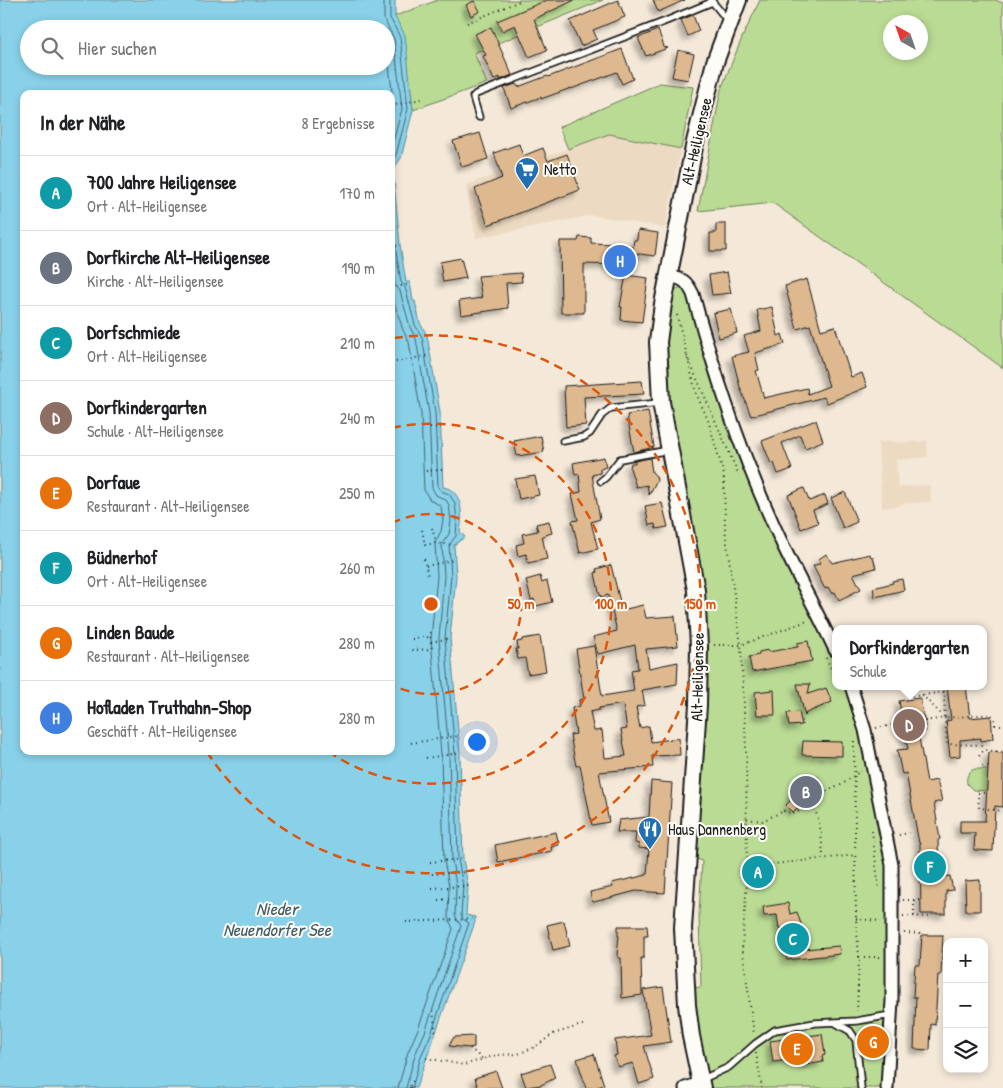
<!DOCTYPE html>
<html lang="de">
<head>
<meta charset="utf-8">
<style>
  :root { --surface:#fff; --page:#f6f6f6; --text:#202124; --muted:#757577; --line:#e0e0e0; --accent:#1f6fb2 }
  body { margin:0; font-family:"Patrick Hand",sans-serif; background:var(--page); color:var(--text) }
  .controls { position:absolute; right:15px; bottom:15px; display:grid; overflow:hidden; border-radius:10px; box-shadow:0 2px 8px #0003 }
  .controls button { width:45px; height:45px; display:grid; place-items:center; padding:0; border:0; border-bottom:1px solid var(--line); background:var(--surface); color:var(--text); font:25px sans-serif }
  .compass { position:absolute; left:883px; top:15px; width:45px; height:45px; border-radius:50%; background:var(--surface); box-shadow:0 2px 8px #0003; rotate:320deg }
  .you { position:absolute; left:476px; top:741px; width:18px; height:18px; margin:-12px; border:4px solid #fff; border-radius:50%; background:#1a73e8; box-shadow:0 0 0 8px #1a73e833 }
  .badge { display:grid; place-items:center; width:32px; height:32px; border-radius:50%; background:var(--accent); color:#fff; font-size:16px; font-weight:700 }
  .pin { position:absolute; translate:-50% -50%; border:2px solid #fff; box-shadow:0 1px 5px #0006 }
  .popup { position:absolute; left:832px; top:625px; width:155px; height:65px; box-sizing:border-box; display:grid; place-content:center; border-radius:10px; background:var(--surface); filter:drop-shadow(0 1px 4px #0005); font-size:16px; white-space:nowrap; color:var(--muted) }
  .popup b { font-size:19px; color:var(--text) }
  .popup::after { content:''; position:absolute; left:50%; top:100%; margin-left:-10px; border:10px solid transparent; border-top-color:var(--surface) }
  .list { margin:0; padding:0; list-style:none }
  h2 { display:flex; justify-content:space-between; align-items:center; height:65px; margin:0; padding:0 20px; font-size:21px }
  h2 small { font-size:16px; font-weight:400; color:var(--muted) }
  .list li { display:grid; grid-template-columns:32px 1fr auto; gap:15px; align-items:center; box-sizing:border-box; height:75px; padding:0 20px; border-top:1px solid var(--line) }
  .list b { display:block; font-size:19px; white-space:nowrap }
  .list p { margin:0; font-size:16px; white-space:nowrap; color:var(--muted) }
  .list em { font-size:16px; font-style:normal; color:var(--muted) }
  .icon { flex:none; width:28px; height:28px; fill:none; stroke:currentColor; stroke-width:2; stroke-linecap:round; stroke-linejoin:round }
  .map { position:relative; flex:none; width:1003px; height:1088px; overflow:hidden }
  .search { position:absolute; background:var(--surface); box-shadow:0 2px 8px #0003; left:20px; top:20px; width:375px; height:55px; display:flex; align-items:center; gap:12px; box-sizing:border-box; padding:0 18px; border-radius:28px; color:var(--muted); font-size:19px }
  .panel { position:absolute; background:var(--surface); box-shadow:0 2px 8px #0003; left:20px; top:90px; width:375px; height:665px; border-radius:10px }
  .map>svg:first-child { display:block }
  .built { fill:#eddac2 }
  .green { fill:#badb94; stroke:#6b7c58; fill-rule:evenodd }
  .water { fill:#88d1e9; stroke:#5d8997; fill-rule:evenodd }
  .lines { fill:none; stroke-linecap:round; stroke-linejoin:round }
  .shore { stroke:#47646e; stroke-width:1 }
  .building { fill:#deb98f; stroke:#1c1c1c; fill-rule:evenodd; filter:url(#shadow) }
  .lane-casing { stroke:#1c1c1c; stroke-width:9 }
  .street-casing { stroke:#1c1c1c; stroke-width:15 }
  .secondary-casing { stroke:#1c1c1c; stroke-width:20 }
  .path { stroke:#1c1c1c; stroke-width:2; stroke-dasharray:1 4; stroke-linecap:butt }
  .lane { stroke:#fdfcf7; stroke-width:5.5 }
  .street { stroke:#fdfcf7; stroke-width:11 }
  .secondary { stroke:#fdfcf7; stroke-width:16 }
  .ring { fill:none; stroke:#de560d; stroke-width:2.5; stroke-dasharray:9 6 }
  .labels { text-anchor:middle; stroke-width:4; stroke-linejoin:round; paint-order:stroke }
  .street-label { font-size:16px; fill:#1c1c1c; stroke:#fdfcf7 }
  .poi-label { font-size:16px; fill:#1c1c1c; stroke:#fdfcf7; text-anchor:start }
  .water-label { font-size:18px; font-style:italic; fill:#425b64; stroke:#fdfcf7 }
  .centre { fill:#de560d; stroke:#fdfcf7; stroke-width:2.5 }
  .ring-label { font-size:15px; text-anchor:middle; font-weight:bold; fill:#de560d; stroke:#fdfcf7; stroke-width:4; stroke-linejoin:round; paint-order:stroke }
</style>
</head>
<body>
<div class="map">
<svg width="1003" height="1088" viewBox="0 0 1003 1088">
  <defs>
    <filter id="shadow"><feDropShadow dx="-4.5" dy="4.5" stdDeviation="2.5" flood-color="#0004"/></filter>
  </defs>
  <rect width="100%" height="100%" fill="#f4e8d8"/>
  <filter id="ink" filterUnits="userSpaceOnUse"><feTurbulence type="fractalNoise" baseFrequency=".02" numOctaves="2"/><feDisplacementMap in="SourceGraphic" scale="10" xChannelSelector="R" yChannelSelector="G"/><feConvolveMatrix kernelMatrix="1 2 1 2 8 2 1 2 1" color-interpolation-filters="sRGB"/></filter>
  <g filter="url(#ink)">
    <path class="built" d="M 609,134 L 681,149 L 665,228 L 593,215 L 476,238 L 466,185 Z
      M 895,441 L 896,443 L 927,441 L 928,457 L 896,460 L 898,487 L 930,485 L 931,502 L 900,504 L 900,506 L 882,508 L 878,442 Z"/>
    <path class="green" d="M 438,0 L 603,0 L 474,53 L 487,83 L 413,110 L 409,74 L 386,29 L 395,16 Z
      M 760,0 L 995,0 L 1003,3 L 1003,368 L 773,203 L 698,211 L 721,89 L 742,38 ZM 890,22 L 920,22 L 920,52 L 890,52 Z
      M 660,83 L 693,87 L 681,149 L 609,134 L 568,149 L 559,127 Z
      M 681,287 L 688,293 L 711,370 L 835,655 L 835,686 L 849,686 L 857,706 L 890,862 L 885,1088 L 708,1088 L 691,988 L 701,987 L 699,914 L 702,861 L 693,857 L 704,707 L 669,408 L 666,334 L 674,290 Z
      M 975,769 L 988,769 L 987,791 L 973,790 L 967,784 C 966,777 968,771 975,769 Z"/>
    <path class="water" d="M 0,0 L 395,0 L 395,17 L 405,35 L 413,110 L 401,158 L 393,170 L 400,245 L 406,282 L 410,282 L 413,301 L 415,301 L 420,323 L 427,335 L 440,412 L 443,487 C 463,490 463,516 460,532 L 465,537 L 454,545 L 456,576 L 450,638 L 460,753 L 463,859 L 468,886 L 466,915 L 475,917 L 475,922 L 416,1088 L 0,1088 ZM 29,29 L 386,29 L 386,66 L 29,66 ZM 24,94 L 391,94 L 391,751 L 24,751 Z"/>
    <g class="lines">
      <path class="shore" d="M 384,0 L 384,19 L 394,39 L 402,109 L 391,149
        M 390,0 L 390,18 L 400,37 L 408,109 L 396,155 L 391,164
        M 386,40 L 394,108 L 391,120
        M 391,207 L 395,246 L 401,282 L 405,287 L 415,325 L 422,337 L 435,412 L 438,487 L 441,491 L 449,494 L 455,503 L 457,521 L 456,536 L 449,545 L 451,576 L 445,638 L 455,753 L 458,859 L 463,886 L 461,915 L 463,919 L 469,923 L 431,1034 L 421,1056 L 412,1088
        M 391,263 L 395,285 L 400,291 L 410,327 L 416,339 L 429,413 L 432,488 L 436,495 L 446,500 L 449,505 L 451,521 L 449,534 L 442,544 L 444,576 L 439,639 L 449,754 L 452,860 L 456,886 L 455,916 L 461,926 L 425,1032 L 415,1055 L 406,1088
        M 391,293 L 403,330 L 409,342 L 421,414 L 424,490 L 430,500 L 441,506 L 443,520 L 441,531 L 435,543 L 437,576 L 431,639 L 441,754 L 444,861 L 449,886 L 448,917 L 453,929 L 418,1029 L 408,1052 L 398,1088"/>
    </g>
    <path class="building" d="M 547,0 L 575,0 L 534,19 L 547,50 L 529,57 L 515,25 L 502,31 L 497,21 Z
      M 618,0 L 625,17 L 593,30 L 597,39 L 581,46 L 570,21 Z
      M 653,0 L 685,0 L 658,12 Z
      M 474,1 L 480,11 L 471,16 L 466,5 Z
      M 693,15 L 699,31 L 688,36 L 681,20 Z
      M 491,27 L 512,75 L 500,80 L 500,77 L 494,80 L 483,56 L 486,55 L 475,34 Z
      M 658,30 L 664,46 L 663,47 L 668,48 L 646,56 L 638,38 Z
      M 622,49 L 633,79 L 622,84 L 617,72 L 571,89 L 571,88 L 541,99 L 541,97 L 511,108 L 504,88 L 516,84 L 518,87 L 547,76 L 548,77 Z
      M 678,50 L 694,54 L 688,80 L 672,77 Z
      M 480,133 L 488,159 L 462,167 L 453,141 Z
      M 519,144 L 523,156 L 543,148 L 548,161 L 567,154 L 580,190 L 488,225 L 475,189 L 502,178 L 494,153 Z
      M 716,224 L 726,224 L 726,251 L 710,251 L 710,233 L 716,233 Z
      M 638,230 L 658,233 L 655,256 L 632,253 L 634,240 L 637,240 Z
      M 579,237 L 591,238 L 591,243 L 613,244 L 612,253 L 623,254 L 623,265 L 584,264 L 584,313 L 561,313 L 560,241 L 578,241 Z
      M 461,258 L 466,278 L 443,282 L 440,262 Z
      M 727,272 L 731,293 L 712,295 L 709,275 Z
      M 521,273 L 522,282 L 506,283 L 508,308 L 461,315 L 459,301 L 482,298 L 478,276 Z
      M 626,275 L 648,278 L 642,322 L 621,320 L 622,307 L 620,307 Z
      M 807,279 L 821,330 L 835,326 L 851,377 L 862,373 L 867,387 L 827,403 L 824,397 L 751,416 L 740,387 L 732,356 L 749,352 L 744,336 L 761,331 L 757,310 L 772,307 L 778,336 L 782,334 L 785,344 L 755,353 L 759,370 L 756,371 L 764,398 L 807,388 L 808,394 L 829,386 L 810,325 L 797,329 L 785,286 Z
      M 731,309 L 737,333 L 719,338 L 713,313 Z
      M 642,381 L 644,394 L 584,397 L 586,425 L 566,427 L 564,386 Z
      M 648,411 L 654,447 L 634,452 L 627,415 Z
      M 816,420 L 823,441 L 805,448 L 800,435 L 782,443 L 792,469 L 778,474 L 774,463 L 771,464 L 762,441 Z
      M 541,436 L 544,452 L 517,456 L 514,441 Z
      M 604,457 L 606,467 L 600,469 L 600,473 L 592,475 L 600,519 L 591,522 L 598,549 L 580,553 L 572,521 L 578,520 L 572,494 L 581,492 L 579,474 L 575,475 L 573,463 Z
      M 650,458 L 652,472 L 656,476 L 657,480 L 649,495 L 647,485 L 636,487 L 630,468 L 631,463 L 635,463 L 635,461 Z
      M 535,476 L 539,495 L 519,499 L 515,479 Z
      M 804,488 L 809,501 L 825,495 L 828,504 L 813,510 L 818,523 L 801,529 L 788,495 Z
      M 845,492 L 857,522 L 843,528 L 831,498 Z
      M 662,503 L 668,527 L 656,529 L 655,524 L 649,525 L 645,506 Z
      M 549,521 L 552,533 L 542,536 L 547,559 L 528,563 L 526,554 L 518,556 L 516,545 L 524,543 L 522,534 L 538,531 L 536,524 Z
      M 826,554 L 832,563 L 870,554 L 871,557 L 873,557 L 876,568 L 853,574 L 861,589 L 839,600 L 835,592 L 832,594 L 828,587 L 825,589 L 813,566 L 820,563 L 819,559 Z
      M 611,565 L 622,610 L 643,605 L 646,618 L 675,616 L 678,646 L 646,649 L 649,668 L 678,662 L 677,684 L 642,690 L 645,705 L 636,707 L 640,728 L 649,726 L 651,742 L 679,738 L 680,755 L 652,756 L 653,767 L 599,772 L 609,822 L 592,825 L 580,765 L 576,766 L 570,735 L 576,734 L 572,708 L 580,706 L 579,700 L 584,699 L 576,649 L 594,646 L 602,696 L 634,691 L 631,670 L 638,669 L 635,645 L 598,654 L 593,637 L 617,631 L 608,595 L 601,597 L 599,592 L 595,573 L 597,572 L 596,569 ZM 623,704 L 627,729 L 621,730 L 626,756 L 605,758 L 602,730 L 594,731 L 590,712 L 599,710 L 599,708 Z
      M 540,576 L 542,583 L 547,581 L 552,602 L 536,606 L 534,599 L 531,600 L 526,580 Z
      M 902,579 L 904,590 L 875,597 L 873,588 L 893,583 L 892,581 Z
      M 540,636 L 546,671 L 528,674 L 525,658 L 518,659 L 516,649 L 518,649 L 517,642 L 522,641 L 522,639 Z
      M 808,641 L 812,661 L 752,672 L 749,657 L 759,655 L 759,652 L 768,650 L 768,652 L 798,647 L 797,643 Z
      M 797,684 L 810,684 L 808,694 L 826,688 L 832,702 L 806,713 L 805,716 Z
      M 947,686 L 966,686 L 970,718 L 991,716 L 993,739 L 981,741 L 981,738 L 960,740 L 960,756 L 950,757 L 946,721 L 951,720 Z
      M 774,690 L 775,715 L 757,715 L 755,692 Z
      M 920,698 L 926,731 L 918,732 L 927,782 L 937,780 L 942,801 L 934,803 L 940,839 L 938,840 L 939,877 L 950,876 L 953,890 L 946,891 L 946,914 L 921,914 L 920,843 L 919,843 L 906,773 L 902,774 L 897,750 L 908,749 L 899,701 Z
      M 799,712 L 802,725 L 789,726 L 787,713 Z
      M 803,741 L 842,742 L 842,756 L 802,755 Z
      M 989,752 L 1003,753 L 1003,807 L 995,806 L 993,851 L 974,850 L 975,833 L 960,833 L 960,821 L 985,821 Z
      M 811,776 L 818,777 L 822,782 L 823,788 L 801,808 L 799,806 L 793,812 L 786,805 L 792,799 L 790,796 Z
      M 651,781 L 672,783 L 665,893 L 636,891 L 594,902 L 592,901 L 590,892 L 613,887 L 612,883 L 647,875 L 649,849 L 639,848 L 639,844 L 635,843 L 636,832 L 617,832 L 619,820 L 649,817 Z
      M 556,832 L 559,845 L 551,847 L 552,851 L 498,862 L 495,845 Z
      M 980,880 L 980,911 L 966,911 L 965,881 Z
      M 788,903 L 790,914 L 797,912 L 801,924 L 804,949 L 839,946 L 840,954 L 787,960 L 782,928 L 779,928 L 777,915 L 764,916 L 763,907 Z
      M 564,921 L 570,946 L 553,950 L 547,925 Z
      M 618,926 L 647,926 L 648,936 L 644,936 L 644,958 L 641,958 L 642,995 L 622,998 L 621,958 L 618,958 L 618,955 L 617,955 L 619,936 L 618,936 Z
      M 922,935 L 943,935 L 941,975 L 938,975 L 935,1025 L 931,1024 L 930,1050 L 914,1049 L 916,997 L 913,997 L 915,965 L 920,965 Z
      M 663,987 L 671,1042 L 644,1046 L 654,1079 L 639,1084 L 633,1063 L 618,1067 L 614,1056 L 617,1055 L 615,1040 L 651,1035 L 643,990 Z
      M 822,1034 L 825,1055 L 822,1056 L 823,1062 L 805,1065 L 804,1058 L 773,1062 L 770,1041 Z
      M 474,1036 L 474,1047 L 470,1048 L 449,1046 L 454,1037 Z
      M 594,1054 L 604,1085 L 594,1088 L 586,1088 L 577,1059 Z
      M 550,1064 L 555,1078 L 541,1085 L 526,1087 L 521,1073 Z
      M 496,1071 L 502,1088 L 478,1088 L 475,1078 Z"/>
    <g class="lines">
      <g class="lane-casing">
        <path id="lane" d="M 711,0 L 728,21
          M 479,117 L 473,97 L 476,94 L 666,21 L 712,2
          M 563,441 L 584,437 L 590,433 L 602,415 L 611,408 L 659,403
          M 601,481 L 606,477 L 620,459 L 669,450
          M 836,1023 L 850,1031 L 856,1040 L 861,1088
          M 703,1079 L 729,1067 L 755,1044 L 775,1030 L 815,1023 L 857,1021 L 891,1015"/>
      </g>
      <g class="street-casing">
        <path id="street" d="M 668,276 C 683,279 686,280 693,294 C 716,379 744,462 781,541 C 798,578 818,613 835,650
          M 851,686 L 865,730 L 892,865 L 892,1000 L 887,1088
          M 685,1088 L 694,1085 L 700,1080"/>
      </g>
      <g class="secondary-casing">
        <path id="secondary" d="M 702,1088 L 691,1036 L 687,1005 L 683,928 L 698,705 L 699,646 L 696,590 L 661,402 L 658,342 L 663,304 L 695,142 L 715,62 L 738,0"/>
      </g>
      <path class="path" d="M 467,23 L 522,0
        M 391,106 L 421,99
        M 391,188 L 395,188
        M 391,247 L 400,245
        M 391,288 L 410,284
        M 677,315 L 696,393 L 708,420 L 724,475 L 725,529 L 741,645 L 746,748 L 747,882 L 742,946 L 754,1034
        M 687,356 L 738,473
        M 391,363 L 430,355
        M 430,428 L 441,427
        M 426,471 L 442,470
        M 432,528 L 436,542
        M 422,530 L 425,545 L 436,543 L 454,545
        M 424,559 L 428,576
        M 426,566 L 454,560
        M 430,632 L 432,652
        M 412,639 L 430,637
        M 431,642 L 450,638
        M 714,645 L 741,645 L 807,621
        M 412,650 L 431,649
        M 826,658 L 835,677
        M 917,686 L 907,690 L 911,697 L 922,695 L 945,718 L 991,714 L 994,718 L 995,725 L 992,726
        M 943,686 L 944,692
        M 923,695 L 944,692 L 945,718
        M 925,721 L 945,718 L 947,744 L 982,745
        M 995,725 L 1003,725
        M 876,728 L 903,723
        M 854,741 L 856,919 L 859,957 L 857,1011
        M 411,743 L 458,736
        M 979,756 L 984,750 L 1003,752
        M 426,758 L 460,753
        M 982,766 L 988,766
        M 978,793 L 986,793
        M 978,797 L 979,808 L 1003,811
        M 811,805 C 821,815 822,843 823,857
        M 789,808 L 784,811 C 801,818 813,800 826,792 C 832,788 839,787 844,783 C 850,779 855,774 861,771
        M 747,819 L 762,821 L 784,811
        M 872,831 L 879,889
        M 899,835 L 909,833
        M 430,862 L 463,859
        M 747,867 L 856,855
        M 432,874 L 466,872
        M 432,888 L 468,886
        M 438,900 L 467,898
        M 903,900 L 920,900
        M 914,900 L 914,917
        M 903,916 L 933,917
        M 856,919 L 881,921
        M 406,922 L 475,919
        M 904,933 L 924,934
        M 859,957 L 882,957
        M 433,1011 L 436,1036
        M 470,1048 L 481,1058 L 484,1058
        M 756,1053 L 762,1088
        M 426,1058 L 464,1065 L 497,1055 L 518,1054 L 535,1047 L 553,1034 L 585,1024
        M 410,1086 L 413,1081
        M 410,1088 L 410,1086 L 415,1088"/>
      <use href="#lane" class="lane"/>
      <use href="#street" class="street"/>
      <use href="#secondary" class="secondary"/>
    </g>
  </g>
  <g class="ring">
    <path d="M392 523A90 90 0 1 1 392 685"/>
    <path d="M392 428A180 180 0 1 1 328 751"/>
    <path d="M394 338A269 269 0 1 1 207 752"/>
  </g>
  <defs>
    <g id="supermarket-pin" transform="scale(1.25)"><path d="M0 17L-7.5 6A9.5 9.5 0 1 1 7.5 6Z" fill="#1f6fb2" stroke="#fdfcf7"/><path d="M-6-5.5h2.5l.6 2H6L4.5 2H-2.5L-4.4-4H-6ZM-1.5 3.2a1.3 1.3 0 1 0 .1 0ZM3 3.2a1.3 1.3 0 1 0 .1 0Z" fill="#fff"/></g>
    <g id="restaurant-pin" transform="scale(1.25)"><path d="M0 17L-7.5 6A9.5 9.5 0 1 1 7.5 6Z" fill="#1f6fb2" stroke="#fdfcf7"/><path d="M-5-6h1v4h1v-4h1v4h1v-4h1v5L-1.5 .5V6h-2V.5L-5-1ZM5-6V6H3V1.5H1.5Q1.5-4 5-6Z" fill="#fff"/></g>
  </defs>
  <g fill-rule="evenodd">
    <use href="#supermarket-pin" x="527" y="169"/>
    <use href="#restaurant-pin" x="650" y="829"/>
  </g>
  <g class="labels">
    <g class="street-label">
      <text transform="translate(696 141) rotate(-77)" y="6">Alt-Heiligensee</text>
      <text transform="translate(697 677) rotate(-89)" y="6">Alt-Heiligensee</text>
    </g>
    <g class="poi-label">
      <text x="544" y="175">Netto</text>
      <text x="668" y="835">Haus Dannenberg</text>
    </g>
    <g class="water-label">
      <text x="277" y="915">Nieder<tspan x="277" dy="21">Neuendorfer See</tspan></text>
    </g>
  </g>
  <circle cx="431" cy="604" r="8" class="centre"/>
  <g class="ring-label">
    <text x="521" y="609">50 m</text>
    <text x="611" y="609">100 m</text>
    <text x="700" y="609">150 m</text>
  </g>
</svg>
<div class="controls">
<button>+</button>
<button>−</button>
<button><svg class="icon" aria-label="layers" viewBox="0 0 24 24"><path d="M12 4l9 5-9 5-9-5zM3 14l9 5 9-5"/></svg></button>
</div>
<svg class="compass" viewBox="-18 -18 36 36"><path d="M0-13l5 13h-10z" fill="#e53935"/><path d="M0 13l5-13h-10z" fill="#757577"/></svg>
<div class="you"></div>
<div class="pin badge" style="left:758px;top:872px;background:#0f9aa8">A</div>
<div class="pin badge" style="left:806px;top:792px;background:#6b7280">B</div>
<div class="pin badge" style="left:793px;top:939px;background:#0f9aa8">C</div>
<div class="pin badge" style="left:909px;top:725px;background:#8d6e63">D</div>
<div class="popup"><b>Dorfkindergarten</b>Schule</div>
<div class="pin badge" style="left:797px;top:1049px;background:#e8710a">E</div>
<div class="pin badge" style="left:930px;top:867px;background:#0f9aa8">F</div>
<div class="pin badge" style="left:873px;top:1042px;background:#e8710a">G</div>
<div class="pin badge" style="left:620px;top:261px;background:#3f7fe0">H</div>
<div class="search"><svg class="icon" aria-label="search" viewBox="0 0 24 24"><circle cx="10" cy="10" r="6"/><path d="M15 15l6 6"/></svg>Hier suchen</div>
<section class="panel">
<h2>In der Nähe<small>8 Ergebnisse</small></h2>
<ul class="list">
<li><span class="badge" style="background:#0f9aa8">A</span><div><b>700 Jahre Heiligensee</b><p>Ort · Alt-Heiligensee</p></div><em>170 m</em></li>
<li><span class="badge" style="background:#6b7280">B</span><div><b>Dorfkirche Alt-Heiligensee</b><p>Kirche · Alt-Heiligensee</p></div><em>190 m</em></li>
<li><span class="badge" style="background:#0f9aa8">C</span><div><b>Dorfschmiede</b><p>Ort · Alt-Heiligensee</p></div><em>210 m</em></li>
<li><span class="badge" style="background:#8d6e63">D</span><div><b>Dorfkindergarten</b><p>Schule · Alt-Heiligensee</p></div><em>240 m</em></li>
<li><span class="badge" style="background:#e8710a">E</span><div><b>Dorfaue</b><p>Restaurant · Alt-Heiligensee</p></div><em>250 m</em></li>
<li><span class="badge" style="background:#0f9aa8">F</span><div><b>Büdnerhof</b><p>Ort · Alt-Heiligensee</p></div><em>260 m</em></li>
<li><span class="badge" style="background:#e8710a">G</span><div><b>Linden Baude</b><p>Restaurant · Alt-Heiligensee</p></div><em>280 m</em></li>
<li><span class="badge" style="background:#3f7fe0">H</span><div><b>Hofladen Truthahn-Shop</b><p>Geschäft · Alt-Heiligensee</p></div><em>280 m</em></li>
</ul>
</section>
</div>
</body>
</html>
